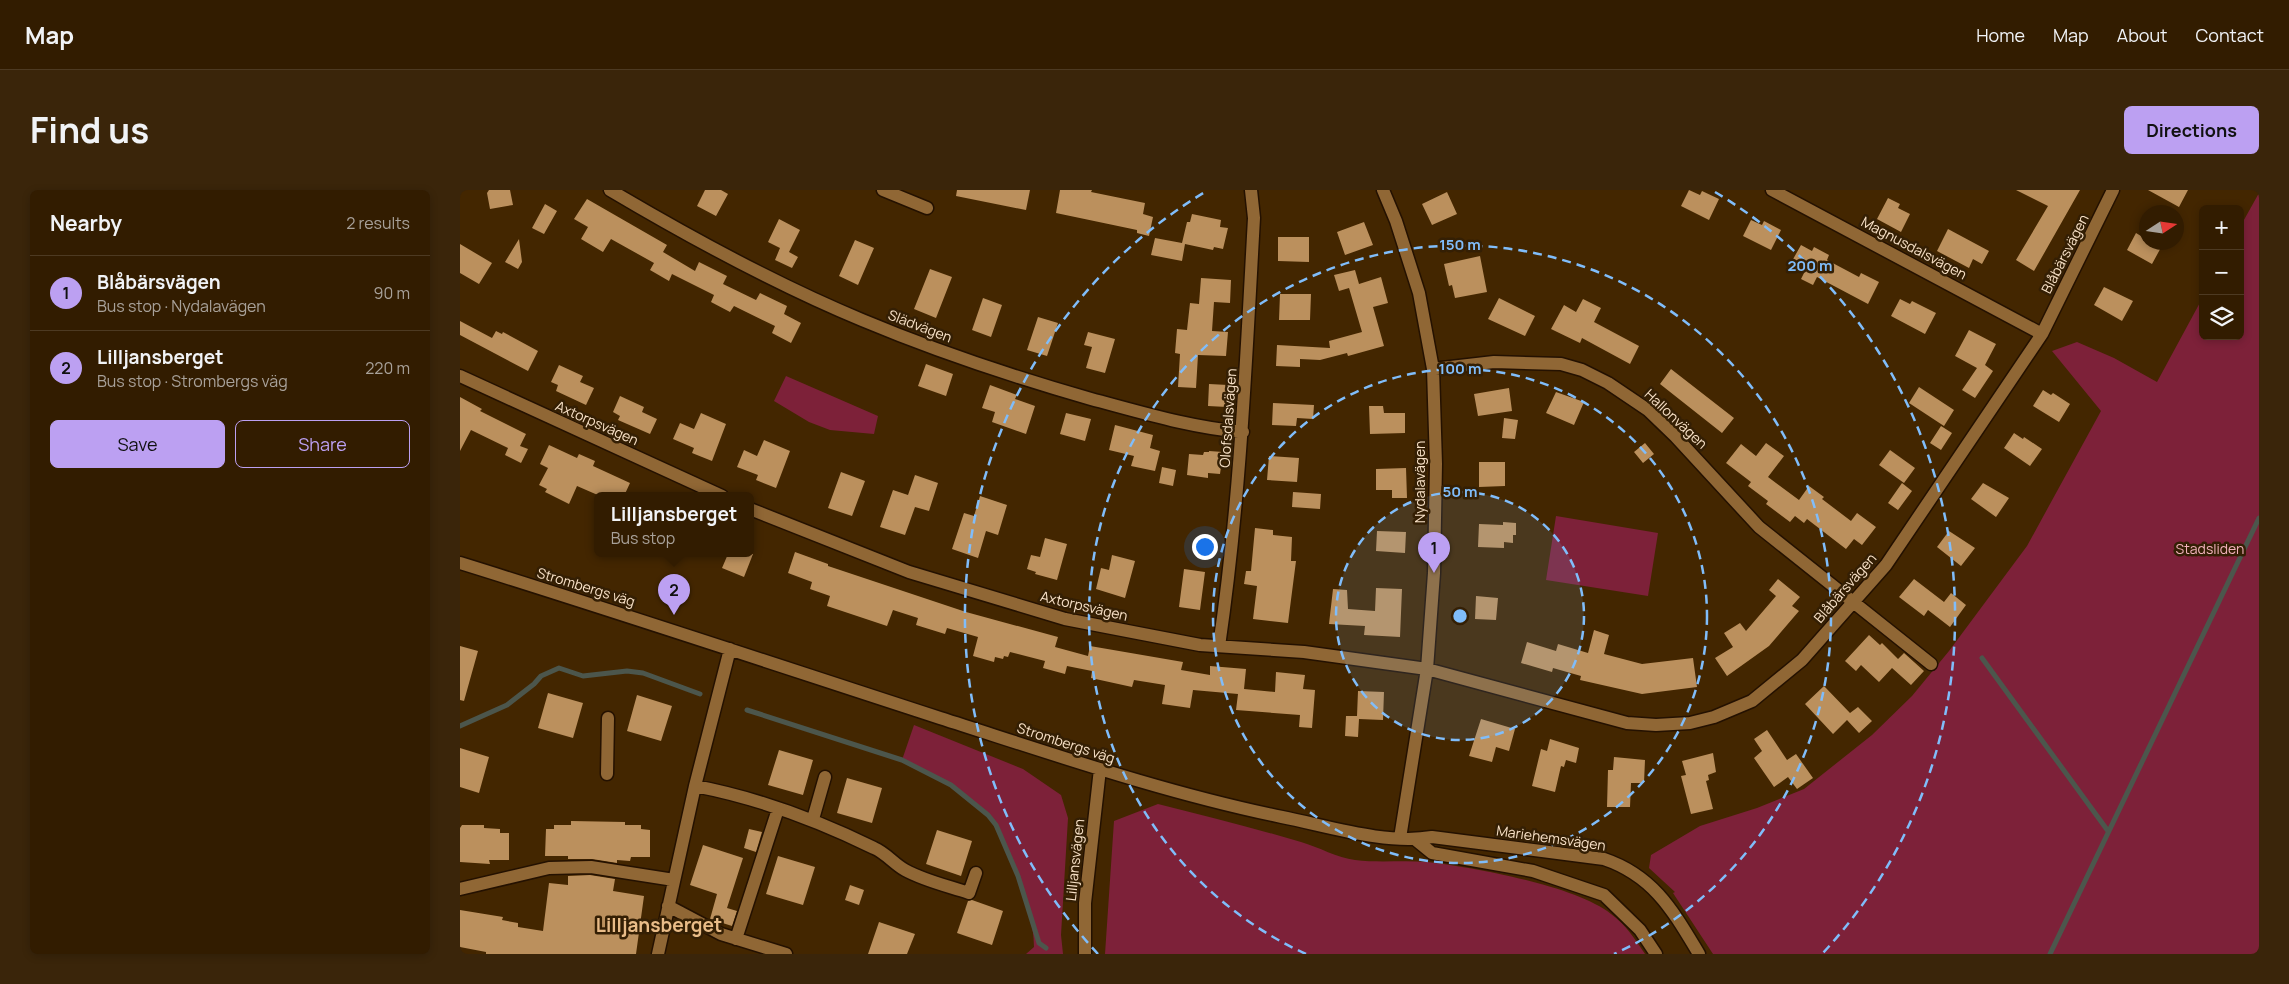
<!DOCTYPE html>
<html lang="en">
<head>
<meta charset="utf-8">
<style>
  :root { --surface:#321c00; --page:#3a250a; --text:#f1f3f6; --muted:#a8a199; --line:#4d3a22; --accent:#bca0f2 }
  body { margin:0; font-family:Manrope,sans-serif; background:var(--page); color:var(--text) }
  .controls { position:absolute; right:15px; top:15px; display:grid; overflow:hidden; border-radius:8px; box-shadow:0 2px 8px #0003 }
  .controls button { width:45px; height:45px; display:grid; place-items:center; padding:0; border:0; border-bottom:1px solid var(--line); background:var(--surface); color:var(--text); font:25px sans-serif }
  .compass { position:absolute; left:1679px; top:15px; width:45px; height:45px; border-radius:50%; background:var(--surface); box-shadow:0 2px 8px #0003; rotate:78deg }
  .you { position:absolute; left:744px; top:356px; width:18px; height:18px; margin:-12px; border:4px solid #fff; border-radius:50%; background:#1a73e8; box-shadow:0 0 0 8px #1a73e833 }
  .badge { display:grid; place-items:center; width:32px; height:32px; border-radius:50%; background:var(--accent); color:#111; font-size:16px; font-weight:700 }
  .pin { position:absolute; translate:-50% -41px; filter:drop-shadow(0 1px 2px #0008) }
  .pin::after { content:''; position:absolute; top:26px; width:18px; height:15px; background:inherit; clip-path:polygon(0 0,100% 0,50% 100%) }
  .popup { position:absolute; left:134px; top:302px; width:160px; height:65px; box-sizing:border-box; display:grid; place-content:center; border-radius:8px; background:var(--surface); filter:drop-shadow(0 1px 4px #0005); font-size:16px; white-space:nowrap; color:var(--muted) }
  .popup b { font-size:19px; color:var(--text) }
  .popup::after { content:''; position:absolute; left:50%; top:100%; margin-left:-10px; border:10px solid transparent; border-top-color:var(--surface) }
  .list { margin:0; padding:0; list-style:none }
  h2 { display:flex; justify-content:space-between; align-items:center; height:65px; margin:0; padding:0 20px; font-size:21px }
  h2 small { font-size:16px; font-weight:400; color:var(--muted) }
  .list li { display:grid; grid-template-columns:32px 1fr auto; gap:15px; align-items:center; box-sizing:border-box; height:75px; padding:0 20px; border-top:1px solid var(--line) }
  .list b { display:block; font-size:19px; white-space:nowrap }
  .list p { margin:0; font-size:16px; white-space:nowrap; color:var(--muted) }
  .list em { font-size:16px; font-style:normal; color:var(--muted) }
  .actions { display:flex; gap:10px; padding:15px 20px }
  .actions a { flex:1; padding:11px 0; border:1px solid var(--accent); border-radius:8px; text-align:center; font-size:18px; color:var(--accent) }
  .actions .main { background:var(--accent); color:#111 }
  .icon { flex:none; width:28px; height:28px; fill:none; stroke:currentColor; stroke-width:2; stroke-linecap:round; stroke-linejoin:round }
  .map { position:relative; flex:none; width:1799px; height:764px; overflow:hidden; border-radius:8px }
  header { display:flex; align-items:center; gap:30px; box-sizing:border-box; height:70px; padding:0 25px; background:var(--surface); border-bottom:1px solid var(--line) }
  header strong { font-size:24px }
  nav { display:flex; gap:28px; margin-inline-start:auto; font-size:18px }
  .intro { display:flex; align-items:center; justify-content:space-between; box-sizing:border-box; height:120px; padding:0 30px }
  h1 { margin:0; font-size:35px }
  .button { padding:12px 22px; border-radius:8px; background:var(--accent); color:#111; font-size:18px; font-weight:700 }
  main { display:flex; gap:30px; padding:0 30px }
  aside { flex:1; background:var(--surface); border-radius:8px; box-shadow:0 2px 8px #0003 }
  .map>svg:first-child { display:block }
  .green { fill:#7d2139 }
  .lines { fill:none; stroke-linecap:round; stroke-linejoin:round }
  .stream { stroke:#4c564c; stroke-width:5 }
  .building { fill:#bb905d }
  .minor-casing { stroke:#241100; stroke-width:15 }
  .minor { stroke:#906735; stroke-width:12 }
  .ring { fill:none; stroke:#80bdfa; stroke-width:2.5; stroke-dasharray:9 6 }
  .labels { text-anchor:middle; stroke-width:5; stroke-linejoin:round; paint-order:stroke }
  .street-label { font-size:14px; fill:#f8e1c7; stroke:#341f04 }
  .park-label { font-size:14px; fill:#f1b2bb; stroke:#341f04 }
  .district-label { font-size:19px; font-weight:bold; fill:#e9bc88; stroke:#341f04 }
  .centre { fill:#80bdfa; stroke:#341f04; stroke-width:2.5 }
  .ring-label { font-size:15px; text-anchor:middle; font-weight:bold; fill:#80bdfa; stroke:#341f04; stroke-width:5; stroke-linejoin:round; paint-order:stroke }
</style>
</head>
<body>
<header>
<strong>Map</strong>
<nav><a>Home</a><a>Map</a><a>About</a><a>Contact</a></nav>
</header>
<div class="intro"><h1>Find us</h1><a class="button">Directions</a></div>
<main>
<aside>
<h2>Nearby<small>2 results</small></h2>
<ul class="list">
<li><span class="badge">1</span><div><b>Blåbärsvägen</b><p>Bus stop · Nydalavägen</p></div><em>90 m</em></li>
<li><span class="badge">2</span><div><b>Lilljansberget</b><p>Bus stop · Strombergs väg</p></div><em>220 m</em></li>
</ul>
<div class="actions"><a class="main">Save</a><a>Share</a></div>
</aside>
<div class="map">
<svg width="1799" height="764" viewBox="0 0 1799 764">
  <rect width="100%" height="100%" fill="#432600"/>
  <path class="green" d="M 1799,3 L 1799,764 L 1253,764 L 1213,703 L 1215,702 L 1189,678 L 1191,665 L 1240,636 L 1297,618 L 1344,599 L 1412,545 L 1452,506 L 1489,461 L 1567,356 L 1641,221 L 1592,161 L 1617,152 L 1654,168 L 1697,192 L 1743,107 L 1743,146 L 1780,146 L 1780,37 Z
    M 326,186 L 418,226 L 414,244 L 370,240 L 349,232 L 314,211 Z
    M 1096,326 L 1198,343 L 1188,406 L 1086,390 Z
    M 454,535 L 563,579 L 601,605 L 608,628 L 601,745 L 603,764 L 566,764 L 574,757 C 574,732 567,724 562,702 C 542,622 511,606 442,570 Z
    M 698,614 C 746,626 794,638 841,652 C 859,657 877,668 895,670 C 919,673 943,670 967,672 C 1013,677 1116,696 1151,724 C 1166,735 1175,749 1185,764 L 645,764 L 654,631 Z"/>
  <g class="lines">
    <path class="stream" d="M 1522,468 L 1648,641
      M 287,520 L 442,570 L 491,595 L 528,625 L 536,635 L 558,686 L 579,753 L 586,758
      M 0,536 L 47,515 L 74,494 L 81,486 L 99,478 L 123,486 L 167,481 L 183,483 L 240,504
      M 1590,764 L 1799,328"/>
  </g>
  <path class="building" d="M 29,0 L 50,0 L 53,15 L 30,19 L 27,3 Z
    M 245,0 L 261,0 L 268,4 L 256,26 L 237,16 Z
    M 497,0 L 570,0 L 566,20 L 496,6 Z
    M 600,0 L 632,0 L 631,2 L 685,13 L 683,24 L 693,27 L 689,46 L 677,43 L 677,40 L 596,23 Z
    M 1229,0 L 1240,5 L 1242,1 L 1259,9 L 1249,30 L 1221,16 Z
    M 1556,0 L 1620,0 L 1574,81 L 1556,70 L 1588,16 Z
    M 1688,0 L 1728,0 L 1719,17 Z
    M 987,2 L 997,24 L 972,35 L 962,14 Z
    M 1428,8 L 1440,14 L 1438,18 L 1450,24 L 1441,42 L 1417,29 Z
    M 127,9 L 207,55 L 203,62 L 235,81 L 239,72 L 267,86 L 263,94 L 296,110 L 300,103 L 327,116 L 324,124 L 341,133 L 331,153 L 312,143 L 315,136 L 274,116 L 270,122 L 251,112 L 254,105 L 212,84 L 209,91 L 190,80 L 194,73 L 151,49 L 143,62 L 121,49 L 128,37 L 114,29 Z
    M 85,14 L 97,21 L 84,44 L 72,38 Z
    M 732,24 L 761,30 L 760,37 L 768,38 L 763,59 L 754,57 L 753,60 L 725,54 L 722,71 L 691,65 L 695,48 L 722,53 L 727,32 L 730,32 Z
    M 319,29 L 340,40 L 329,62 L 338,67 L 332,78 L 315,70 L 320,58 L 308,52 Z
    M 1291,30 L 1302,35 L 1304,31 L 1321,40 L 1311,60 L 1283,46 Z
    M 904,32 L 913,55 L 885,65 L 877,42 Z
    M 1488,39 L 1529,61 L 1522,74 L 1513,69 L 1509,78 L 1477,61 Z
    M 1676,43 L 1686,49 L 1686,52 L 1704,52 L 1692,74 L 1667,60 Z
    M 818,47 L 849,47 L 849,72 L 818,71 Z
    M 59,49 L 62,72 L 58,79 L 45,72 Z
    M 395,50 L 414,58 L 398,95 L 379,86 Z
    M 0,54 L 32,73 L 19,94 L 0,83 Z
    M 1341,55 L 1352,61 L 1354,57 L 1369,65 L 1367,70 L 1399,87 L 1401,83 L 1419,92 L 1408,114 L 1357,87 L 1353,95 L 1341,89 L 1346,79 L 1332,71 Z
    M 1020,66 L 1027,102 L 995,108 L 992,95 L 989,96 L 984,74 Z
    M 470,79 L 492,87 L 476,128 L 454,119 Z
    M 895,80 L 899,94 L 921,87 L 928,113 L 913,117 L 924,156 L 888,166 L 887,163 L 860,170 L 840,169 L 840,177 L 816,176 L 817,155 L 870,158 L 869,151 L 902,142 L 889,98 L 879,101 L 874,85 Z
    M 741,88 L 771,90 L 770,113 L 754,112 L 752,141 L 768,142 L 766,166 L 738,165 L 736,198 L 718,197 L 720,164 L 715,163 L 717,139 L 727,140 L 730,113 L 739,114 Z
    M 1644,97 L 1673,111 L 1662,131 L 1634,115 Z
    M 820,104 L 851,104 L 850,130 L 819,130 Z
    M 523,108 L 542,115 L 531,147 L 512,140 Z
    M 1039,108 L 1075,126 L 1065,146 L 1028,129 Z
    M 1123,109 L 1141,118 L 1134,132 L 1179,156 L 1170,174 L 1122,148 L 1120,153 L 1091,139 L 1104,115 L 1116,122 Z
    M 1440,109 L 1450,114 L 1452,111 L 1476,123 L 1465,144 L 1431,126 Z
    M 578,127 L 598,133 L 587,166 L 567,160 Z
    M 0,131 L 32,148 L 36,141 L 42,144 L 43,142 L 78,161 L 68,181 L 0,145 Z
    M 1509,140 L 1536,154 L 1525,175 L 1533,181 L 1515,208 L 1502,200 L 1517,178 L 1495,166 Z
    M 628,142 L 655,149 L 645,183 L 626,178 L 632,157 L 624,155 Z
    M 466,174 L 493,184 L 486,206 L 458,196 Z
    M 99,175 L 123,186 L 120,192 L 134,198 L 126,215 L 96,201 L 98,195 L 91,192 Z
    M 1211,179 L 1274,228 L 1262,243 L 1200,194 Z
    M 749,194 L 768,195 L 767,217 L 748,216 Z
    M 530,195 L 557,205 L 555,209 L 575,216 L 566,244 L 532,232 L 535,222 L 522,218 Z
    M 1459,197 L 1494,220 L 1484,236 L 1449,213 Z
    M 1049,198 L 1052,221 L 1018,226 L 1014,204 Z
    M 1583,200 L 1591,205 L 1593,203 L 1610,214 L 1599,232 L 1573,216 Z
    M 1096,202 L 1124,212 L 1114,235 L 1086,223 Z
    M 160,206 L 184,217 L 182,222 L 197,229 L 190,244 L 158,230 L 160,226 L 153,222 Z
    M 0,207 L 22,219 L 20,221 L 66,244 L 60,256 L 68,259 L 61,273 L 45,265 L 48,258 L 11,240 L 0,261 Z
    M 813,213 L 854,215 L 853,229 L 837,228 L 836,236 L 812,235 Z
    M 909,216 L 923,216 L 924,223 L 945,223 L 945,243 L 910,244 Z
    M 241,223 L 266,234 L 252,271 L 232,263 L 234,258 L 213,249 L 220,233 L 234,239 Z
    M 606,223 L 631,229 L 625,251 L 600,244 Z
    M 1044,228 L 1058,230 L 1055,249 L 1042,248 Z
    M 655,235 L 693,245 L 690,258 L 700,261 L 695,281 L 671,276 L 674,266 L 649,260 Z
    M 1481,236 L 1492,243 L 1481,260 L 1470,253 Z
    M 1554,243 L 1563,249 L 1564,247 L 1582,259 L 1570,276 L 1544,258 Z
    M 304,250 L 330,261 L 316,298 L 296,290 L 298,285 L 277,277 L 284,260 L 297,266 Z
    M 1185,253 L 1194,264 L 1183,273 L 1174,262 Z
    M 1306,253 L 1324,266 L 1308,287 L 1339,310 L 1349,296 L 1364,307 L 1362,309 L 1391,331 L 1397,323 L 1416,337 L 1402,355 L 1394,349 L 1386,359 L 1347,329 L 1344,333 L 1335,326 L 1330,332 L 1306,314 L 1308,311 L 1288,296 L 1291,292 L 1266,273 L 1281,254 L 1296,266 Z
    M 89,255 L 117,268 L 119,264 L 135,271 L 133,276 L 170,293 L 164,306 L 140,306 L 117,296 L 109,314 L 85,302 L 87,299 L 79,295 L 88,278 L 80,274 Z
    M 1430,260 L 1455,278 L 1444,293 L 1419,275 Z
    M 749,261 L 763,262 L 760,284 L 748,283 L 748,288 L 727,285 L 729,264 L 743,265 L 744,262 L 749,262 Z
    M 809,266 L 839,268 L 837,292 L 807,290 Z
    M 1019,272 L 1045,272 L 1045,296 L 1019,297 Z
    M 702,277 L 716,280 L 713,296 L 699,293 Z
    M 946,278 L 947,308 L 932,308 L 932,300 L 916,300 L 916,279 Z
    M 381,282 L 405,291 L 392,326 L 368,318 Z
    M 455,285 L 478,293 L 469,321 L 455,317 L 445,345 L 420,337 L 433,300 L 448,305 Z
    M 1442,293 L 1452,301 L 1438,320 L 1428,313 Z
    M 1523,293 L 1549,308 L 1536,327 L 1511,309 Z
    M 833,302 L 861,304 L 860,319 L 832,317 Z
    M 520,306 L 547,315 L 538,345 L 526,341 L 518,368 L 492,359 L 504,323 L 514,326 Z
    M 1043,332 L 1056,333 L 1056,345 L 1053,345 L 1053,353 L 1044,352 L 1044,358 L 1018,357 L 1019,334 L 1043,335 Z
    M 795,338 L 813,340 L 813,345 L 832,347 L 831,371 L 836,371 L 828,433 L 793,429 L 797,396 L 784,394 L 786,381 L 791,381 Z
    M 917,341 L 946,342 L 945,363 L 916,361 Z
    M 1489,341 L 1515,358 L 1501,376 L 1477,357 Z
    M 585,348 L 607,354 L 597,390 L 575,384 L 576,382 L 567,379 L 571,365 L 580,367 Z
    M 335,362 L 368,374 L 368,376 L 506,422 L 598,447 L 595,457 L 628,466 L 630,456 L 723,472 L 721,480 L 750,485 L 750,476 L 786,479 L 784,499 L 815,502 L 816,482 L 845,485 L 843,499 L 855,500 L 852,538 L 839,537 L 840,525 L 776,520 L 778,504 L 733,500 L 730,518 L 702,514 L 705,495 L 674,490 L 672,497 L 631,488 L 632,481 L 607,476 L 605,484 L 583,478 L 585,471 L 550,462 L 548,467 L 544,466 L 543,469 L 535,467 L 534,472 L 513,466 L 518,447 L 487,438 L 485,444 L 456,435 L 458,428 L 433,420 L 427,436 L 367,416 L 370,406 L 350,399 L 352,392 L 328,383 Z
    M 268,364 L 293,364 L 284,387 L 262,378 Z
    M 652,365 L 675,371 L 665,408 L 636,399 L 641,378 L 649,380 Z
    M 724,379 L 745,382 L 740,420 L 719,417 Z
    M 1318,389 L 1340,407 L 1332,416 L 1339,421 L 1309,456 L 1267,486 L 1255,468 L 1273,457 L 1264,443 L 1280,433 L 1286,441 L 1316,406 L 1309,400 Z
    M 1454,389 L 1484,412 L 1491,403 L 1506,415 L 1490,437 L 1468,420 L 1464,426 L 1439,407 Z
    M 916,398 L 942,399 L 940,447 L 904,445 L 905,436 L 869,434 L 873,399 L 887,400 L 888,419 L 915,421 Z
    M 1016,406 L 1038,408 L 1036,430 L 1015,429 Z
    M 1134,440 L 1149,445 L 1144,464 L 1182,474 L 1233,468 L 1237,497 L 1182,504 L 1120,490 L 1121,486 L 1093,478 L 1092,482 L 1061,473 L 1067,452 L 1096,461 L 1098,454 L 1128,463 Z
    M 1409,445 L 1420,455 L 1422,453 L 1438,469 L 1444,463 L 1464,481 L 1451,495 L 1432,478 L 1419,492 L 1401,475 L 1396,481 L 1385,471 Z
    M 0,456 L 18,461 L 4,511 L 0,510 Z
    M 1364,496 L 1390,523 L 1398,517 L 1412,531 L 1399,543 L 1387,530 L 1373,544 L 1345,514 Z
    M 898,501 L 924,502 L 923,530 L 899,529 L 898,547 L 885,546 L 886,526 L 897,526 Z
    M 88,503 L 123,513 L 113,548 L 78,538 Z
    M 177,505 L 212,516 L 201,551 L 167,541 Z
    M 1021,529 L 1055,539 L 1049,561 L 1036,557 L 1032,572 L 1009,566 Z
    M 1307,540 L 1327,570 L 1336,564 L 1353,588 L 1337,599 L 1328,587 L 1314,597 L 1294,568 L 1302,561 L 1294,549 Z
    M 1090,549 L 1119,558 L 1116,573 L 1106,570 L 1104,577 L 1101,576 L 1095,602 L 1072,596 L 1081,559 L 1087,561 Z
    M 0,558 L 29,567 L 19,603 L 0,597 Z
    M 319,560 L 353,570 L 343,605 L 308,595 Z
    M 1253,563 L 1256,582 L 1248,585 L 1249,590 L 1246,591 L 1253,619 L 1231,624 L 1221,586 L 1226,585 L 1222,571 Z
    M 1154,567 L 1185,570 L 1184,593 L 1171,593 L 1170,617 L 1147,617 L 1148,580 L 1153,580 Z
    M 387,588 L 422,598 L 412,633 L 377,623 Z
    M 111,631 L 165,632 L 165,635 L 181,635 L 181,639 L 190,640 L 190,667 L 171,667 L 170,671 L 157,670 L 157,673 L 132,669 L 108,669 L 108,666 L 85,666 L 86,639 L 94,639 L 94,635 L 111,635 Z
    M 2,635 L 24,635 L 24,638 L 40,639 L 40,643 L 49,643 L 49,670 L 29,670 L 30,674 L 0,672 L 0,638 Z
    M 289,639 L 302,642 L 296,662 L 284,658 Z
    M 477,640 L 512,651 L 501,686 L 466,674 Z
    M 243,655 L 283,668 L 267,718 L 277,721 L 272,736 L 250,729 L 257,704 L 230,695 Z
    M 318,666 L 355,677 L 343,715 L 306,704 Z
    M 130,685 L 155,689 L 153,701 L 184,706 L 176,764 L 26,764 L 26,762 L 0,757 L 0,720 L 43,727 L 42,730 L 58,733 L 58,737 L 83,741 L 89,693 L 108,695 L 108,686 Z
    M 390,695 L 404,700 L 399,715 L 385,710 Z
    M 512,710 L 543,721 L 532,755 L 497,743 L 508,711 Z
    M 419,732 L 455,744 L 447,764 L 408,764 Z"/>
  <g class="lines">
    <g class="minor-casing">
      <path id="minor" d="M 150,0 C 231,48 315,94 402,130 C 476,161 554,187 631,209 C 680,222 732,238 783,242
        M 423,0 L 467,18
        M 923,0 L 936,31 L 959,103 L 973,179 L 976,274 L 974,383 L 967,479 L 940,648
        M 1312,0 L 1582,144
        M 973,179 L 1034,172 L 1101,174 L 1122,180 L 1148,193 L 1188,220 L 1215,246 L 1299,337 L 1471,474
        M 0,186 L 262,306
        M 290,319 L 449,382 L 605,429 L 740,455 L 844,462 L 967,479 L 1167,533 L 1196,535 L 1230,533 L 1254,527 L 1292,511 L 1342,470 L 1426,375 L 1582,144 L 1653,0
        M 0,373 C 161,423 320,476 480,528 C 593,564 705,603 822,627 C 868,636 926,655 972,647 L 1144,669 C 1194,686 1213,721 1239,764
        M 759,456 C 780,314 786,171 794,28 L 791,0
        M 147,584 L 148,528
        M 235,596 C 298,608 357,630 414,658 C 426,663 434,674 445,680 C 465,691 488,696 509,703 L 516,683
        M 353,629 L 365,587
        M 956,650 L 972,663 L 1073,681 L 1144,705 L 1180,740 L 1196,764
        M 0,699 L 89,678 L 131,677 L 214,690
        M 208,716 L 261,744 L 326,764
        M 276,749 L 318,619
        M 198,764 L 235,596 L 270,459
        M 625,764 L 625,713 L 640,579"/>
    </g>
    <use href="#minor" class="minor"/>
  </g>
  <circle cx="1000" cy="426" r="124" fill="#80bdfa" fill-opacity=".12"/>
  <g class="ring">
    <circle cx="1000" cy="426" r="124"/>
    <circle cx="1000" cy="426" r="247"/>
    <path d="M846 764A371 371 0 1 1 1154 764"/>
    <path d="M638 764A495 495 0 0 1 745 2M1255 2A495 495 0 0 1 1362 764"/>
  </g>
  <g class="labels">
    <g class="street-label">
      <text transform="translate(1454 58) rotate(28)" y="5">Magnusdalsvägen</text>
      <text transform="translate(1605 64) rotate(-63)" y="5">Blåbärsvägen</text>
      <text transform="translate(460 136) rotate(21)" y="5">Slädvägen</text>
      <text transform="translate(768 228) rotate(-86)" y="5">Olofsdalsvägen</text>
      <text transform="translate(1216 229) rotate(43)" y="5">Hallonvägen</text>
      <text transform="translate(137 233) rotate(24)" y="5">Axtorpsvägen</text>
      <text transform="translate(960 292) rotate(-90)" y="5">Nydalavägen</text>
      <text transform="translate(126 397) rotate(17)" y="5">Strombergs väg</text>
      <text transform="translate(1385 398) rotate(-49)" y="5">Blåbärsvägen</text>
      <text transform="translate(624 416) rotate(13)" y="5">Axtorpsvägen</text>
      <text transform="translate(606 553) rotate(18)" y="5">Strombergs väg</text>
      <text transform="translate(1091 648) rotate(8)" y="5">Mariehemsvägen</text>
      <text transform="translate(615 670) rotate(-84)" y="5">Lilljansvägen</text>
    </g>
    <g class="park-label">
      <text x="1750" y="364">Stadsliden</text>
    </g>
    <g class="district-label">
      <text x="199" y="742">Lilljansberget</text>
    </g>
  </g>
  <circle cx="1000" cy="426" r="8" class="centre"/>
  <g class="ring-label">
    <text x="1000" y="60">150 m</text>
    <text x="1350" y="81">200 m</text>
    <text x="1000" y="184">100 m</text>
    <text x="1000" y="307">50 m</text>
  </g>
</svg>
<div class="controls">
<button>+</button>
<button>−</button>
<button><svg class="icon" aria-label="layers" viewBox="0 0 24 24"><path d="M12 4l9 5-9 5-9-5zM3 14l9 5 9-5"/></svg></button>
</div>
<svg class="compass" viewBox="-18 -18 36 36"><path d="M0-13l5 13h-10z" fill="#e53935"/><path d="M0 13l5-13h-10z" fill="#a8a199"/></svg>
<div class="you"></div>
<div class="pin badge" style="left:974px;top:383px">1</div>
<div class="pin badge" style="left:214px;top:425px">2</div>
<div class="popup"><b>Lilljansberget</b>Bus stop</div>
</div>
</main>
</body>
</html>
